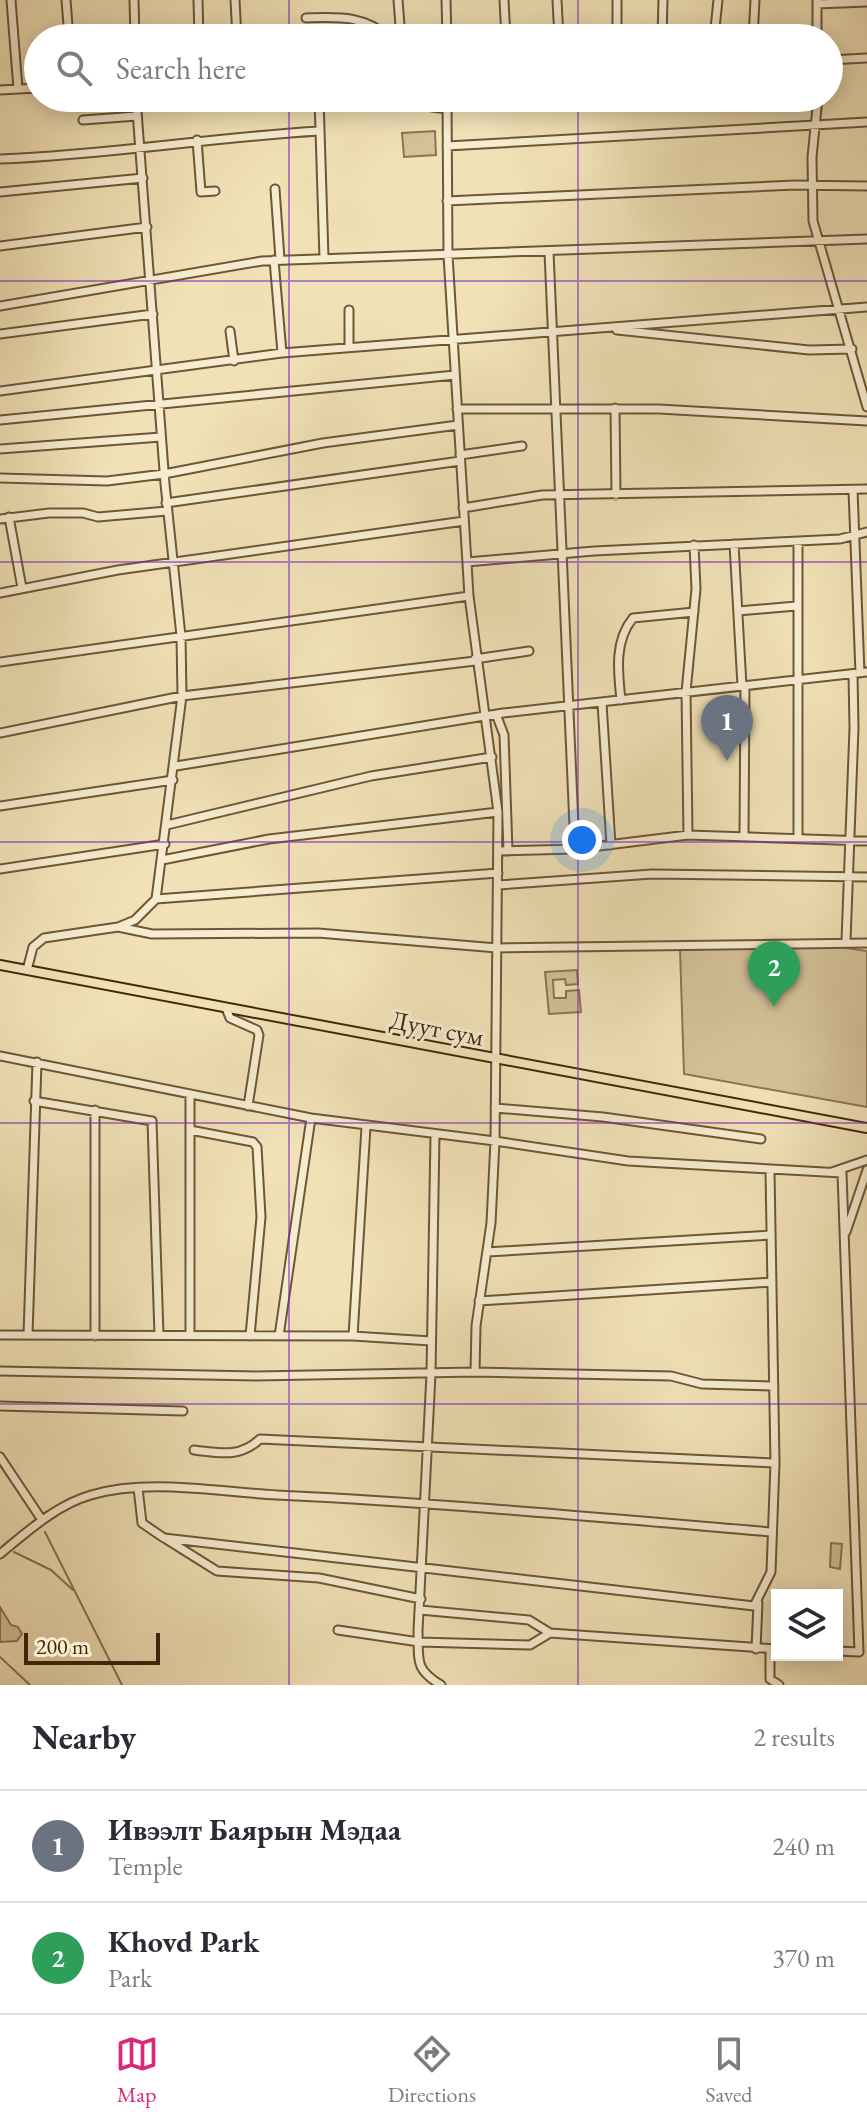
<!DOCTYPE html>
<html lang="en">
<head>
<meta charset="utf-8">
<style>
  :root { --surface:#fff; --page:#f7f7f7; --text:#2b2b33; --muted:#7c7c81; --line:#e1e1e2; --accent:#db2777 }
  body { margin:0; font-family:"EB Garamond",serif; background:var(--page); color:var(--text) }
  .controls { position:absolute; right:24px; bottom:24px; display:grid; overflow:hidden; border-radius:0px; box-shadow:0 4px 20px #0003 }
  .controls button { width:72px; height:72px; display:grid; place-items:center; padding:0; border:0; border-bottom:2px solid var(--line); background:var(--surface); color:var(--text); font:40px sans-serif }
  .scale { position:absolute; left:24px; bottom:20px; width:136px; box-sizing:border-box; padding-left:8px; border:4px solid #44270b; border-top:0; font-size:22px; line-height:28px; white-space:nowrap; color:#44270b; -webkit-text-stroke:6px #f6ecd0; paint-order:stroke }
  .you { position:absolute; left:582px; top:840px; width:28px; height:28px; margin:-20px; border:6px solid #fff; border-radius:50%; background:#1a73e8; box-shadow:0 0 0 12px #1a73e833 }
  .badge { display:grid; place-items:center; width:52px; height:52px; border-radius:50%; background:var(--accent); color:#fff; font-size:26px; font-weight:700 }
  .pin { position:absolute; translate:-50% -66px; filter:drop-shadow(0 2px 4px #0008) }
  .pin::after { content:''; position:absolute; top:42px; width:28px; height:24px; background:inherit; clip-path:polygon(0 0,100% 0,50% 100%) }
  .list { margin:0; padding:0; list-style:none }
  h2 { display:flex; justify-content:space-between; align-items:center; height:104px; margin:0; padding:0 32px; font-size:34px }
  h2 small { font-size:26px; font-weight:400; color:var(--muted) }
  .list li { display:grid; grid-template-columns:52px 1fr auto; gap:24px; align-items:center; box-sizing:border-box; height:112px; padding:0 32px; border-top:2px solid var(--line) }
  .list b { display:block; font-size:30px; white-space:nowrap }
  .list p { margin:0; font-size:26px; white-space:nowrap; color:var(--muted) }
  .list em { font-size:26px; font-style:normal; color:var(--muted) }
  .icon { flex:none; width:44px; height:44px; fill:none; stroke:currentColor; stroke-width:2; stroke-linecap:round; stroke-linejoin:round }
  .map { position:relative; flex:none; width:867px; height:1685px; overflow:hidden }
  .search { position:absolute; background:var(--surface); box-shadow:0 4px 20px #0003; left:24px; right:24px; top:24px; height:88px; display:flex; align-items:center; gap:20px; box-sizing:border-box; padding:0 28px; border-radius:44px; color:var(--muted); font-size:30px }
  .sheet { height:328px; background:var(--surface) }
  nav { display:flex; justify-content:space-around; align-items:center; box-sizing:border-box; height:112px; border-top:2px solid var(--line); background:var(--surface); font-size:22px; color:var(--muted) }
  nav a { display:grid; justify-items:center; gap:4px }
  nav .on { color:var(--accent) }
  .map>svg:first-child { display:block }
  .green { fill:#d4c19a; stroke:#8c7452; stroke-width:2 }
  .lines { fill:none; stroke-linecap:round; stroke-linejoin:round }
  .stream { stroke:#88714f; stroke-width:2 }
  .minor-casing { stroke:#6f5636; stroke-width:11 }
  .major-casing { stroke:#44270b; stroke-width:12 }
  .minor { stroke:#f6ecd0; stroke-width:7 }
  .major { stroke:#f1e1b7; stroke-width:8 }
  .grid { fill:none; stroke:#7b2cbf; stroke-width:2; stroke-opacity:0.55 }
  .labels { text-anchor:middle; stroke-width:6; stroke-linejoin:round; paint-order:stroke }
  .street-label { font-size:26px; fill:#44270b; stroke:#f6ecd0 }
</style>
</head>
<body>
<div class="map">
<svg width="867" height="1685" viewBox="0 0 867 1685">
  <rect width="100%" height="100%" fill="#f1e1b7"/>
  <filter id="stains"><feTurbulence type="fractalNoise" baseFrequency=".0025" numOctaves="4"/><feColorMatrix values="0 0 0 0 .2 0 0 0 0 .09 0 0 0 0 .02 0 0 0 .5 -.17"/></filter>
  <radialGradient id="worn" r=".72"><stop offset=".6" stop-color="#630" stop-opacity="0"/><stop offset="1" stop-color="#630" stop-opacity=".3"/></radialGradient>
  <path class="green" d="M 435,131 L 436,155 L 404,157 L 402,133 Z
    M 832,946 L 867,951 L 867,1107 L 684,1074 L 680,949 Z
    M 577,970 L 578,984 L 566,985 L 565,979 L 553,980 L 554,998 L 566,998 L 566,991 L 579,990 L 581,1012 L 549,1014 L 545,972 Z
    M 831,1543 L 842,1544 L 840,1569 L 830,1567 Z
    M 0,1607 L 11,1625 L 18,1627 L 22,1634 L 17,1641 L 0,1642 Z"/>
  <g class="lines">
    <path class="stream" d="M 45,1532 L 122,1685
      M 14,1552 L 51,1570 L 73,1590
      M 0,1657 L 30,1685"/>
    <g class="minor-casing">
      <path id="minor" d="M 11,0 L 18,89
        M 66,0 L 69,38
        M 134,0 L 135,38
        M 198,0 L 199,38
        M 235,0 L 237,38
        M 398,0 L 401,38
        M 446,0 L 447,38
        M 504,0 L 506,38
        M 557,0 L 559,38
        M 617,0 L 617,38
        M 817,0 L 817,38
        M 817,4 L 867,2
        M 306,18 C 339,17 364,15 390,38
        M 662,38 L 663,0
        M 714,38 L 718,0
        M 753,38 L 755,0
        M 829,60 L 867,58
        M 0,90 L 38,88
        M 319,98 L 324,258
        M 405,98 L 411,104 L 447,109
        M 818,98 L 812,157 L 813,221 L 867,407
        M 320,103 L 407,101
        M 83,120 L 137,116
        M 197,140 L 201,192 L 215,191
        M 447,146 L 867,122
        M 0,159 C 107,155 213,137 320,131
        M 275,189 L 280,259
        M 0,192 L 143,178
        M 447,201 L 795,185 L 867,186
        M 0,246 L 147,227
        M 549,252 L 575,849
        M 274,260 L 282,353
        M 0,306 L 262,261 L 867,239
        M 349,310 L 349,347
        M 617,330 L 809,350 L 852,349
        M 230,331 L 234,361
        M 0,334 L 153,314
        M 0,391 L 282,353 L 867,307
        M 615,408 L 616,495
        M 457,409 L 659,409 L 867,421
        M 0,420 L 455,375
        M 0,449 L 161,437
        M 460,455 L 522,446
        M 0,478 L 107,481 L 164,474 L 323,443 L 458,425
        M 853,490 L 860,673
        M 166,503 L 460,461
        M 463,508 L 542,495 L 867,489
        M 9,517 L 22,588
        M 0,519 L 49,513 L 83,513 L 98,517 L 167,511
        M 734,544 L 742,686
        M 467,562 L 594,551 L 840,539 L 867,532
        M 0,593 L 118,570 L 464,521
        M 738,611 L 796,606
        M 475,659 L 529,651
        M 0,662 L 469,596
        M 621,700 C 618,672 614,641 633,618 L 694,612
        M 602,703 L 611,845
        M 496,714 L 504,735 L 508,851
        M 0,733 L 182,696 L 475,661
        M 176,766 L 503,713 L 867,672
        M 0,806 L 173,780
        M 167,825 L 371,776 L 492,757
        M 688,835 L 686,692 L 696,589 L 694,545
        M 744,836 L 745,686
        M 798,838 L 798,542
        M 498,851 L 575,849 L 688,835 L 867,841
        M 162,860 L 269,839 L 498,812
        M 0,869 L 165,844
        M 498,885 L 652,874 L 867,877
        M 156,899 L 498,873
        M 118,927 L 135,920 L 156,899 L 182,696 L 181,636 L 165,484 L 136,98
        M 846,941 L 854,728 L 853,674
        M 27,970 L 33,947 L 44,938 L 118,927 L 152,934 L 318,933 L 497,948 L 867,943
        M 226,1008 L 230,1018 L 257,1030 L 259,1035 L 248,1106
        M 0,1056 L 311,1118 L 495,1141 L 498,812 L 469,596 L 448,255 L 447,98
        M 34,1101 L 152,1121 L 159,1335
        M 495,1108 L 603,1117 L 761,1139
        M 95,1110 L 95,1336
        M 190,1130 L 253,1142 L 257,1147 L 261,1217 L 250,1336
        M 435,1135 L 431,1374 L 418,1631 C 419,1660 414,1669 441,1685
        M 832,1172 L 867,1160
        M 846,1232 L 867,1170
        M 487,1252 L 771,1235
        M 479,1301 L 772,1282
        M 0,1335 L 353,1336 L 431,1341
        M 28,1335 L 37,1062
        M 190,1335 L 190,1094
        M 279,1336 L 311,1118
        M 353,1336 L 366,1127
        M 0,1371 L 256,1376 L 475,1372 L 671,1376 L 702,1384 L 774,1386
        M 475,1372 L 476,1326 L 491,1223 L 495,1141 L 628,1161 L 842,1173 L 859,1652 L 837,1651
        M 0,1406 L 183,1411
        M 194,1450 C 220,1453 240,1458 260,1439 L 775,1463
        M 0,1457 L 42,1520
        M 138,1488 L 142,1523 L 164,1538 L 754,1606 L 771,1572 L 775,1463 L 770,1171
        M 166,1539 L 217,1571 L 319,1578 L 421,1599
        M 0,1554 C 27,1532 56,1505 91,1495 C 148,1478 218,1492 277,1495 C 443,1503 607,1518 772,1532
        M 420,1610 L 529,1620 L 550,1633
        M 338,1630 L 419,1642 L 530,1645 L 550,1633 L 777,1649
        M 756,1649 L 758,1603
        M 770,1649 L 770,1679 L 779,1685"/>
    </g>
    <g class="major-casing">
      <path id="major" d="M 0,965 L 867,1128"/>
    </g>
    <use href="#minor" class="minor"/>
    <use href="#major" class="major"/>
  </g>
  <path class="grid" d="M 289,0 L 289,38M 578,0 L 578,38M 289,98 L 289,1685M 578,98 L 578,1685M 0,281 L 867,281M 0,562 L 867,562M 0,842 L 867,842M 0,1123 L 867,1123M 0,1404 L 867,1404"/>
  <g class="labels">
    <g class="street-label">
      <text transform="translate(437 1028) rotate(11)" y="9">Дуут сум</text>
    </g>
  </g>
  <rect width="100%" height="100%" filter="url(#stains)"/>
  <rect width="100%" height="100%" fill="url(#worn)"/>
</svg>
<div class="controls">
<button><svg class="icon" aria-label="layers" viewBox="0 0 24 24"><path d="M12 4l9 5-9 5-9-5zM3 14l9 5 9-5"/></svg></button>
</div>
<div class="scale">200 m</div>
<div class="you"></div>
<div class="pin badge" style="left:727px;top:761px;background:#6b7280">1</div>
<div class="pin badge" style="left:774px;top:1007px;background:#2e9e5b">2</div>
<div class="search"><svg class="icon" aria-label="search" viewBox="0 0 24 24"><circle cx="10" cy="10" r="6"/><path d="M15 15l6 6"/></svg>Search here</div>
</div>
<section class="sheet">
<h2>Nearby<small>2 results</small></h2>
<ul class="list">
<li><span class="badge" style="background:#6b7280">1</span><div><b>Ивээлт Баярын Мэдаа</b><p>Temple</p></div><em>240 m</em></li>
<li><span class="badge" style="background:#2e9e5b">2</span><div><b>Khovd Park</b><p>Park</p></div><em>370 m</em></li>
</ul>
</section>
<nav>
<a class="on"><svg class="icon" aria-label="map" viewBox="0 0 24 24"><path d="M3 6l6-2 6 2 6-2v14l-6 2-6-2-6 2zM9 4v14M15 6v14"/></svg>Map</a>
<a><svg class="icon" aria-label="directions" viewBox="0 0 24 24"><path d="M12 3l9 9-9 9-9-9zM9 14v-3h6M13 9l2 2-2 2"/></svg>Directions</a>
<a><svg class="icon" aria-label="saved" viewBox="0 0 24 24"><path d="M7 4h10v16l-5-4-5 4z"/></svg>Saved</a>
</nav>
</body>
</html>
